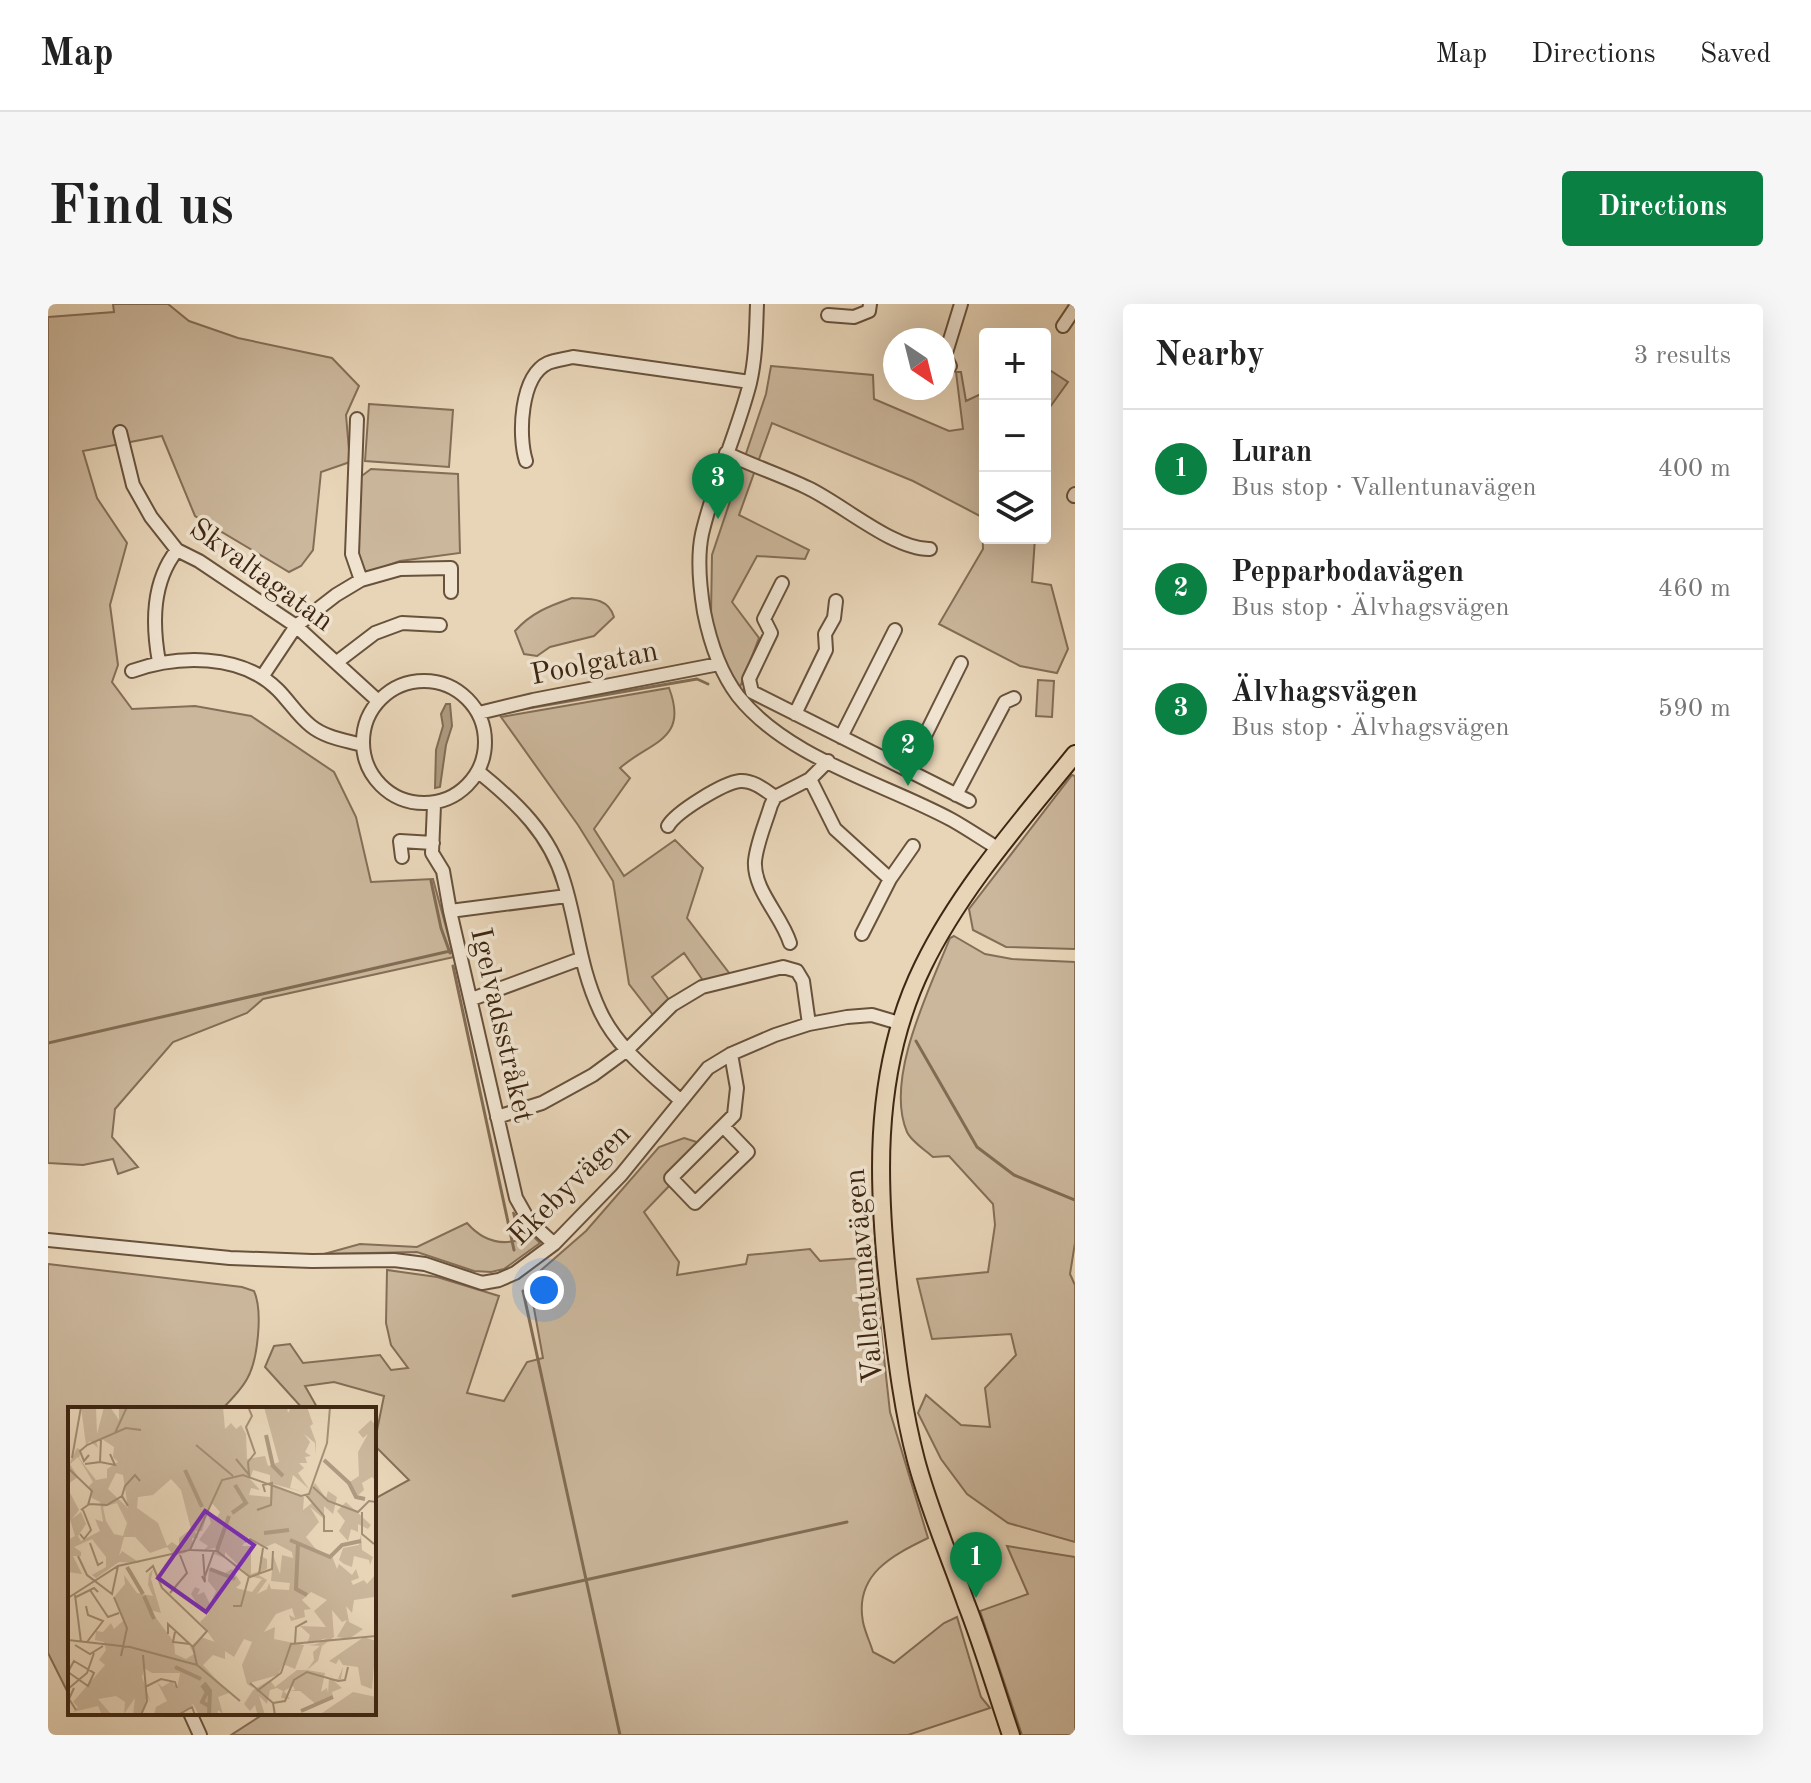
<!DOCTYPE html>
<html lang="en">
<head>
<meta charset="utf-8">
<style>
  :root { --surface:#fff; --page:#f6f6f6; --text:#222; --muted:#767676; --line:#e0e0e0; --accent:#0b8043 }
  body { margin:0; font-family:"Old Standard TT",serif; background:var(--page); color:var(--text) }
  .controls { position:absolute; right:24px; top:24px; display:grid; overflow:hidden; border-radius:8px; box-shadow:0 8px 32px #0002 }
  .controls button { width:72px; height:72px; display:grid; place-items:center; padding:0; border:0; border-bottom:2px solid var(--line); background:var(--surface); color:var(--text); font:40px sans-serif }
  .compass { position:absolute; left:835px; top:24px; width:72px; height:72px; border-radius:50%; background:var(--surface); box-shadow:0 8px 32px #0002; rotate:145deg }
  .you { position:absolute; left:496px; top:986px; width:28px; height:28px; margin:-20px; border:6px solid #fff; border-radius:50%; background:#1a73e8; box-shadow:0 0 0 12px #1a73e833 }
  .badge { display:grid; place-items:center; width:52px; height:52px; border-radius:50%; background:var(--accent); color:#fff; font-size:26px; font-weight:700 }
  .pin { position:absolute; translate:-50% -66px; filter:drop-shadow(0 2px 4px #0008) }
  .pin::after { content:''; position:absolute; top:42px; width:28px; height:24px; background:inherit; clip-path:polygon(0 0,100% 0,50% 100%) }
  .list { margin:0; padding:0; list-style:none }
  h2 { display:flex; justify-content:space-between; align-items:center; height:104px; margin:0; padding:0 32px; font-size:34px }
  h2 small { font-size:26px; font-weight:400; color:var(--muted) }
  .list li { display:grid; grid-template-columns:52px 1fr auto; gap:24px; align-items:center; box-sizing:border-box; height:120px; padding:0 32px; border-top:2px solid var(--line) }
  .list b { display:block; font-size:30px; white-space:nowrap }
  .list p { margin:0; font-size:26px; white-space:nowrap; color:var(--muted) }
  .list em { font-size:26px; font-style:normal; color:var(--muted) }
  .icon { flex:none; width:44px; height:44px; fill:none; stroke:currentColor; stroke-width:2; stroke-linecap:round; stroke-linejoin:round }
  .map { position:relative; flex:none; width:1027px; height:1431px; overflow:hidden; border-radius:8px }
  header { display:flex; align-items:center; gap:48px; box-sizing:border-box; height:112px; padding:0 40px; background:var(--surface); border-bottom:2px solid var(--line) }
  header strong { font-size:38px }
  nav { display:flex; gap:44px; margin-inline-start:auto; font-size:28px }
  .intro { display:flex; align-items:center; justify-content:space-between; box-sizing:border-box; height:192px; padding:0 48px }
  h1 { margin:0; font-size:56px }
  .button { padding:20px 36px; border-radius:8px; background:var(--accent); color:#fff; font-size:28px; font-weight:700 }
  main { display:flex; gap:48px; padding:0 48px }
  aside { flex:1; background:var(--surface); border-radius:8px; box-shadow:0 8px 32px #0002 }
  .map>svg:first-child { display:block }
  .green { fill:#cbb79c; stroke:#846e57; stroke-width:2 }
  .water { fill:#ae9a80; stroke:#816c54; stroke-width:2 }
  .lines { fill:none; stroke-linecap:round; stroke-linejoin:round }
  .stream { stroke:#816c54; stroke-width:3 }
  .minor-casing { stroke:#68523c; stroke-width:16 }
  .major-casing { stroke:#3e2612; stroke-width:20 }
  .minor { stroke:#f0e4d1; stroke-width:12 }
  .major { stroke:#e8d5b8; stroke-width:16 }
  .labels { text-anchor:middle; stroke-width:7; stroke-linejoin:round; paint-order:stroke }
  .street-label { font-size:30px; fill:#3e2612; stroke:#f0e4d1 }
  .inset-river { fill:none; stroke:#ae9a80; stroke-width:4 }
  .inset-road { fill:none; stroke:#a48f76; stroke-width:2 }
  .view { fill:#7b2cbf; fill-opacity:0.15; stroke:#7b2cbf; stroke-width:4 }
  .inset-edge { fill:none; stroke:#3e2612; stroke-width:4 }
</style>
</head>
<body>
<header>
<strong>Map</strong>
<nav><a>Map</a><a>Directions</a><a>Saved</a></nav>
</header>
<div class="intro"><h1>Find us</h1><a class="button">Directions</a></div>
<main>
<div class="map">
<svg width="1027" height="1431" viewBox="0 0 1027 1431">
  <rect width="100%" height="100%" fill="#e8d5b8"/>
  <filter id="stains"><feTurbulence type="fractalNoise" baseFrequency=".0025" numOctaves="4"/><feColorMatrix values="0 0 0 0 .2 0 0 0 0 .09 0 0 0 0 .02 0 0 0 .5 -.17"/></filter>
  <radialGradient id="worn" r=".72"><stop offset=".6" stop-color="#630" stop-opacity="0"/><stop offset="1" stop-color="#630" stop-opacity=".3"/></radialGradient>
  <path class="green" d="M 65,0 L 120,0 L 141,17 L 190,34 L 284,54 L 311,82 L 298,111 L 302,158 L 273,168 L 265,246 L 253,262 L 241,268 L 147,212 L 114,132 L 35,147 L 49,194 L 79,239 L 62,301 L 70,361 L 64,378 L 84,405 L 147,402 L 203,412 L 286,468 L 308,513 L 323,578 L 385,575 L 406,653 L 215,695 L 199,709 L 125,738 L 67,805 L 64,833 L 90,863 L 70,870 L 65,855 L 35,861 L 0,859 L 0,13 L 66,8 Z
    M 723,62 L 825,71 L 826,95 L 901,127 L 915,125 L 908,68 L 913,68 L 918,97 L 937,88 L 937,234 L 987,234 L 984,278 L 1003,281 L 1020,345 L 1009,369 L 972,362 L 891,320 L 935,245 L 934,213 L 865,177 L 724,119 L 691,211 L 761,246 L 757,255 L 709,252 L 684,298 L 711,334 L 692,383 L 679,363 L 669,339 L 663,312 L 664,251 L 718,90 Z
    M 997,63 L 1020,78 L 997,110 Z
    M 321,100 L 405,106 L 401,163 L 317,157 Z
    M 323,165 L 410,170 L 412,249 L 352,257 L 317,270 L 309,249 L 311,174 Z
    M 524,294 C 542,295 560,293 566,313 L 546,332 L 502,343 L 489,352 L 476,350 L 467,327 C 483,309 501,302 524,294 Z
    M 990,376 L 1006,377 L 1004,413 L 988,412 Z
    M 621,384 C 641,436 603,437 572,464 L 582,474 L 546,525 L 576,572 L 627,536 L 655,564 L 639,614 L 685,674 L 656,678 L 636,649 L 604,673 L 622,697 L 605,711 L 581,680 L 565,577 L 530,521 L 453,413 Z
    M 1024,471 L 1027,472 L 1027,645 L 958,643 L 925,626 L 921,605 Z
    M 906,632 L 937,650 L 964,655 L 1027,658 L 1027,939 L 1022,970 L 1027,981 L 1027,1238 L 960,1219 L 919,1190 L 893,1155 L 870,1109 L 878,1091 L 913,1121 L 942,1123 L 937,1084 L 968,1051 L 963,1030 L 884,1035 L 869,975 L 940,968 L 947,921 L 945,900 L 901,852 L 885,853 C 877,846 863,837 859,828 C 836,775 882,684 902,634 Z
    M 636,834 L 652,839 L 624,879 L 596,908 L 631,958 L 629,971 L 698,960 L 700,951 L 762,945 L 772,957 L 828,953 L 828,981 L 842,1108 L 880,1234 C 845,1251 806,1270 815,1318 C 817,1328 822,1338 825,1348 L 846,1359 L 896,1319 L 909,1313 L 933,1393 L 942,1404 L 860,1431 L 183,1431 L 217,1409 L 326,1409 L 326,1195 L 361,1176 L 326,1141 L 336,1092 L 286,1078 L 257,1082 L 270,1105 L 255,1105 L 217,1063 L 226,1042 L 242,1040 L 255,1059 L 332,1051 L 343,1066 L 360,1064 L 343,1041 L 338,1019 L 339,966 L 389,973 L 451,992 L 419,1089 L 456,1097 L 479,1058 L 495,1054 L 483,988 L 499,980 L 491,968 L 538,927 L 611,843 Z
    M 465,908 L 477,924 L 492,939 L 456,965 L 443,968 L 426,967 L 369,948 L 276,950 L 312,940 L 369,943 L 419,919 C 433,935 450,942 471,936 Z
    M 0,960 L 194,983 L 206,987 C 215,1007 210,1056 199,1075 C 193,1086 183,1096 174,1105 L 22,1105 L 22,1385 L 19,1387 L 0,1349 Z
    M 959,1242 L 1027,1253 L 1027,1431 L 974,1431 L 932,1307 L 980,1290 Z"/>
  <path class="water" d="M 398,400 L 402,400 L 404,422 L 398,441 L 392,483 L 387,484 L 388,446 L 395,422 L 393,410 Z"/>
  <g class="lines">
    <path class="stream" d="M 463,407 L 649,375 L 660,380
      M 383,577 L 393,624 L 402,649
      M 405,662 L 466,946
      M 868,737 L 929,843 L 966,871 L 1027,896
      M 0,739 L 402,647
      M 475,987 L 572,1431
      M 465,1292 L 799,1218"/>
    <g class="minor-casing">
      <path id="minor" d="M 709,0 C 708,27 708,53 702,79 C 689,130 666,178 654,230 C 649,254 652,284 656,308 C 662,338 671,367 690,392 C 740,455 836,479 904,516 C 920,525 936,536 951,545
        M 780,11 L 806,13 L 821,7 L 822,0
        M 1015,22 L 1027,4
        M 902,62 L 897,52 L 913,0
        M 309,115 L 304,250 L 313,276
        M 72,128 L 85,181 L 103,213 L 129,246 L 151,257 L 248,322 L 329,396
        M 678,149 C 705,162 733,171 760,184 C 794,200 846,246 882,245
        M 478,157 C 470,132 472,72 500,59 C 507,56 517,55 525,53 L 702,78
        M 1026,192 L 1027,190
        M 734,279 L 716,315 L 723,329 L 701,375 L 704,388 L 921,497
        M 111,358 C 104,319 104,278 129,246
        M 289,358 L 327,329 L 354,319 L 392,321
        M 84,367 C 129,351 193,349 230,386 C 241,397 250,412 263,422 C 278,434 297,436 314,441
        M 214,373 L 248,322 L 288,291 L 313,276 L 352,265 L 403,264 L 403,288
        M315 438a61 61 0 1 1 122 0a61 61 0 1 1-122 0Z
        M 431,409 L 485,396 L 671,360
        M 747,410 L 778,346 L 777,330 L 786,314 L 788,297
        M 793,433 L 847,326
        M 780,457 L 762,475 L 787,525 L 842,575
        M 860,466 L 913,359
        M 432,469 C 469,499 502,530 516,578 C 530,623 531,662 552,707 C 569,744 604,770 633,797
        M 908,491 L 957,398 L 966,394
        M 386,501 L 384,549 L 395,567 L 402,607 L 468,894 L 481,917 L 506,940
        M 620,522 C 628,508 675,479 692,477 C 705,476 717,486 727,493
        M 354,553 L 352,537 L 385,539
        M 402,607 L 519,592
        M 814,630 L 842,575 L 865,542
        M 742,639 C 734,612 705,586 707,557 C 709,538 718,518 723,501 L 727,493 L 762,475
        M 424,695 L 532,655
        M 449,813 L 494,799 L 545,771 L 579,746 L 624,701 L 654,683 L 735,663 L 749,667 L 755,677 L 761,720
        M 675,822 L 700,848 L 647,899 L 623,874 L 686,811 L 689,784 L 683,750
        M 0,936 L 182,954 L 264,957 L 346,956 L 377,960 L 434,979 L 451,976 L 467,969 L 506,940 L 573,871 L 660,764 L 683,750 L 727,731 L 761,720 L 799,713 L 824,711 L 851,719
        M 142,1409 L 152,1431"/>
    </g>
    <g class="major-casing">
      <path id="major" d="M 963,1431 C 948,1387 935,1342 918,1299 C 901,1251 881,1205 868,1156 C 855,1107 849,1057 843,1006 C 829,890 822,770 875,662 C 913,584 973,517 1027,450"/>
    </g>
    <use href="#minor" class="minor"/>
    <use href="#major" class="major"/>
  </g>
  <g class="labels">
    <g class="street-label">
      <text transform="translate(214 270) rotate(36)" y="10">Skvaltagatan</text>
      <text transform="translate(546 358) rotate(-11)" y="10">Poolgatan</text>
      <text transform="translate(455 721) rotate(77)" y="10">Igelvadsstråket</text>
      <text transform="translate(521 880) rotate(-45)" y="10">Ekebyvägen</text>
      <text transform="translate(815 972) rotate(-95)" y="10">Vallentunavägen</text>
    </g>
  </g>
  <g transform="translate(20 1103)">
    <rect width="308" height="308" fill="#e8d5b8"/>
    <path d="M 13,0 L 28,0 L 29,27 L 36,0 L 42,0 L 51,13 L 51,0 L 155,0 L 157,22 L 163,16 L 168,22 L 173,18 L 178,27 L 179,52 L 197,49 L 200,59 L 211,55 L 196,0 L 219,0 L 220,6 L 223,0 L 239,0 L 245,17 L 242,19 L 248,35 L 248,48 L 247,36 L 236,27 L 242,35 L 237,45 L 243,49 L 237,50 L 239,56 L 231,56 L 236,61 L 230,66 L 241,82 L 225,68 L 222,81 L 239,86 L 205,77 L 236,90 L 235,103 L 244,96 L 239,89 L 247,76 L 258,91 L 260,84 L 269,90 L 265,107 L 256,99 L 256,112 L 242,100 L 251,115 L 238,130 L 251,146 L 264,149 L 269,162 L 271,157 L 284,168 L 288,162 L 291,171 L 283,174 L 285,178 L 296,173 L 299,177 L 308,167 L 306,190 L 286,193 L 284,206 L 278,199 L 281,215 L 295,222 L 281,232 L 269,230 L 279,213 L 274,215 L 264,203 L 266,230 L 254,239 L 250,254 L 239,263 L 257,266 L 253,285 L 259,281 L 260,286 L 261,272 L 270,272 L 275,260 L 273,272 L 266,274 L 274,281 L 264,285 L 265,290 L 249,298 L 232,284 L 221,284 L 227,283 L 225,279 L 216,284 L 222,292 L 213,291 L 215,284 L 209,281 L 202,283 L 199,297 L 191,289 L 197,308 L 189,306 L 187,298 L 182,304 L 176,297 L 185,283 L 202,273 L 207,280 L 229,263 L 239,263 L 246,253 L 245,245 L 252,239 L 240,238 L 249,237 L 259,231 L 239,237 L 242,228 L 232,219 L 258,220 L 246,204 L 259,193 L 243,185 L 234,193 L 243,202 L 236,203 L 237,210 L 223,214 L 221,208 L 227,211 L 224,201 L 208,207 L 196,225 L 207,220 L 206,232 L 236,238 L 227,262 L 215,257 L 210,268 L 182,276 L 185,281 L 179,277 L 174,258 L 184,235 L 176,232 L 166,250 L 157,244 L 157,252 L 145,248 L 135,258 L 161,286 L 150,290 L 155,307 L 150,303 L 149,308 L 131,308 L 125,297 L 114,308 L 86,308 L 88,300 L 99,294 L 89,275 L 94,280 L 104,274 L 109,282 L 112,266 L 84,266 L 76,261 L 74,270 L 83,296 L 79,289 L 73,308 L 65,308 L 67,291 L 56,307 L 57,295 L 48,289 L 30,292 L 43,307 L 34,308 L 30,299 L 5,305 L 10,300 L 5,295 L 37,258 L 31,253 L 38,243 L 36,235 L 27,233 L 28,224 L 35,225 L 43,216 L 46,222 L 56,213 L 47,189 L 57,177 L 56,168 L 69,186 L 85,189 L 80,178 L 81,167 L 85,162 L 83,172 L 93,206 L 82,203 L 106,235 L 107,247 L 118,252 L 126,247 L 122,240 L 133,230 L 147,235 L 132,215 L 141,206 L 134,205 L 123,187 L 127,180 L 132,182 L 129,188 L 136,185 L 142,197 L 148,184 L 140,174 L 141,161 L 157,166 L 164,162 L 173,176 L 168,181 L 184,185 L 194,172 L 181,169 L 157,145 L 157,151 L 146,147 L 153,139 L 135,144 L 140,139 L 131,133 L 143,116 L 140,108 L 149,110 L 152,105 L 143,95 L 134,124 L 127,124 L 130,131 L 124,131 L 125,139 L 117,146 L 106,149 L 99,140 L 82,146 L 67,130 L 56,130 L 51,149 L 54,144 L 72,156 L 51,155 L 28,171 L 24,168 L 38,160 L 38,150 L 24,132 L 6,140 L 13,145 L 13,149 L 5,149 L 14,167 L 0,165 L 0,133 L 7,129 L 0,106 L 0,82 L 11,103 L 4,112 L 13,105 L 18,117 L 10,129 L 13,134 L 32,124 L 27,112 L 35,115 L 32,95 L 24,91 L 21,79 L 25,75 L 10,50 L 2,57 L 10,70 L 0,77 L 0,60 L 4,51 L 9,41 L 13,43 L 11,51 L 28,73 L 39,71 L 39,62 L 50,55 L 45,50 L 46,40 L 34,32 L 28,34 L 30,41 L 22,34 L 18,38 ZM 185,63 L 202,68 L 202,90 L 181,88 L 183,81 L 192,83 L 182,72 ZM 48,66 L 55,68 L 60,101 L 40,82 ZM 103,72 L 113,83 L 123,122 L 111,131 L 111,140 L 104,135 L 99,139 L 90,116 L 69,101 L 70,90 L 85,88 ZM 49,96 L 59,116 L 55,129 L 46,127 L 38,114 L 35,100 ZM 181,130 L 195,141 L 207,136 L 224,145 L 225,151 L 214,148 L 212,167 L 205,148 L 204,163 L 203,174 L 222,176 L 221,183 L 203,182 L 201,176 L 199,182 L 189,187 L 199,173 L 189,167 L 199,162 L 199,152 L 192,149 L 192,164 L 183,167 L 183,139 L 174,139 ZM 303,13 L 308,19 L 308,74 L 304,70 L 294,76 L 296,83 L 288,90 L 282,75 L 291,69 L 290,45 L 300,27 L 295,31 L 290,25 ZM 278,95 L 303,118 L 300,122 L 290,117 L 290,125 L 283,122 L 280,134 L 271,124 L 277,114 L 269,104 ZM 293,127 L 294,143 L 305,150 L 302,158 L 301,153 L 286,149 L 284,160 L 276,157 L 271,153 L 275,141 L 291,138 ZM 296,230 L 308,234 L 304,282 L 293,278 L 290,260 L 275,258 L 271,252 L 268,257 L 261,254 ZM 285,285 L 308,290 L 308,308 L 251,308 Z" fill="#cbb79c" fill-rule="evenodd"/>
    <path class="inset-river" d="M 198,28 L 205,59 L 215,69M 256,53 L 281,76 L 288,90 L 297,92M 117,63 L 134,100M 164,106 L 178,96 L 167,78M 196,126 L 221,123M 222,133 L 262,150 L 274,138 L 293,134M 230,136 L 228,182 L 239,188M 149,143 L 161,109M 59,160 L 75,187M 142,162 L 167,172M 76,189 L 86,212M 107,260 L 133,272M 136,276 L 142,284 L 141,308M 134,278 L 139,285 L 134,295 L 141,299M 233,304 L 265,290"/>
    <path class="inset-road" d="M 47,26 L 59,0M 128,38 L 165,69M 21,48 L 16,54 L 12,44 L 19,38 L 58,21 L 73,23M 4,51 L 13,0M 168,52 L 181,68 L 180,55 L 187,46 L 178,20 L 184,9 L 181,2M 32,55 L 47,58 L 42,47M 17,57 L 32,55 L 33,32M 0,61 L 24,84 L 20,98 L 13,103M 245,80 L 260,94 L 290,105 L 301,94 L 308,95M 238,88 L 256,109 L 256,124 L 265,124M 21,97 L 39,98 L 54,89M 60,99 L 54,89 L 57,79 L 67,68 L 72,74M 189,103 L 203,98 L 204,76 L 195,78 L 197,85M 294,105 L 294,127 L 306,137M 12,127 L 16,132 L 23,123 L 15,103M 177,135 L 182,132 L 200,142M 22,136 L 30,158 L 35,155M 122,143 L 149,144 L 182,170 L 204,162 L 205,144M 10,149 L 19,168 L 44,187 L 50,159M 78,165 L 85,159 L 94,181 L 139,224 L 125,240 L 129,258M 191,167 L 195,141M 134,169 L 137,175 L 135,147M 137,169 L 146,144M 22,183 L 40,210 L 51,206M 102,186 L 119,166 L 112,148M 7,188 L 13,235M 8,190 L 26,181 L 30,185M 46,190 L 59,221 L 53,249M 0,191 L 50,159 L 122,143 L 154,73 L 175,68 L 233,89 L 241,87 L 259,36 L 262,0M 18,199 L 20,208 L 35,214 L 19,235M 165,199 L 173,199 L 181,169M 107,225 L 105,235 L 122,237M 100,227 L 100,217 L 125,240M 0,233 L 62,240 L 129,258 L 172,294M 227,236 L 228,220 L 239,214M 7,238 L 22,247 L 35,239M 6,254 L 26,266 L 20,279 L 0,265 ZM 182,276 L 205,296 L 207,308M 77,280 L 93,272 L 107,275 L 109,281M 6,281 L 1,292 L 8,303M 0,282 L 19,266 L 26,246M 189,284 L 213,266 L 223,237 L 308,229M 205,296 L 217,294 L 226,273 L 239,265 L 270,274 L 277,273 L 280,260M 73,308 L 79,294 L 75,248M 110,308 L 124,300 L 127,308"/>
    <path class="view" d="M 137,104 L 186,138 L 138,205 L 90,171 Z"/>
    <rect width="308" height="308" class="inset-edge"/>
  </g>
  <rect width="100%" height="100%" filter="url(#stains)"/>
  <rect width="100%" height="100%" fill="url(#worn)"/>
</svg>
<div class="controls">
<button>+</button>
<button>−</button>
<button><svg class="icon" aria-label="layers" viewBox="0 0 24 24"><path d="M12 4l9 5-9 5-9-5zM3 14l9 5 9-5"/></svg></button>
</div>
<svg class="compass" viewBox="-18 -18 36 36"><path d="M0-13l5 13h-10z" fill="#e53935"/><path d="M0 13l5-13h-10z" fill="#767676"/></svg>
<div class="you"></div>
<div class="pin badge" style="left:928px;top:1294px">1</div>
<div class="pin badge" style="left:860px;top:482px">2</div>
<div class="pin badge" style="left:670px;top:215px">3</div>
</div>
<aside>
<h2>Nearby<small>3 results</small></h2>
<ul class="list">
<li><span class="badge">1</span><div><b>Luran</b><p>Bus stop · Vallentunavägen</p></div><em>400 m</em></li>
<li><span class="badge">2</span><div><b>Pepparbodavägen</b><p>Bus stop · Älvhagsvägen</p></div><em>460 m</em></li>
<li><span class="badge">3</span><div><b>Älvhagsvägen</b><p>Bus stop · Älvhagsvägen</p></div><em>590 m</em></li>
</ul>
</aside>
</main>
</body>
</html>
